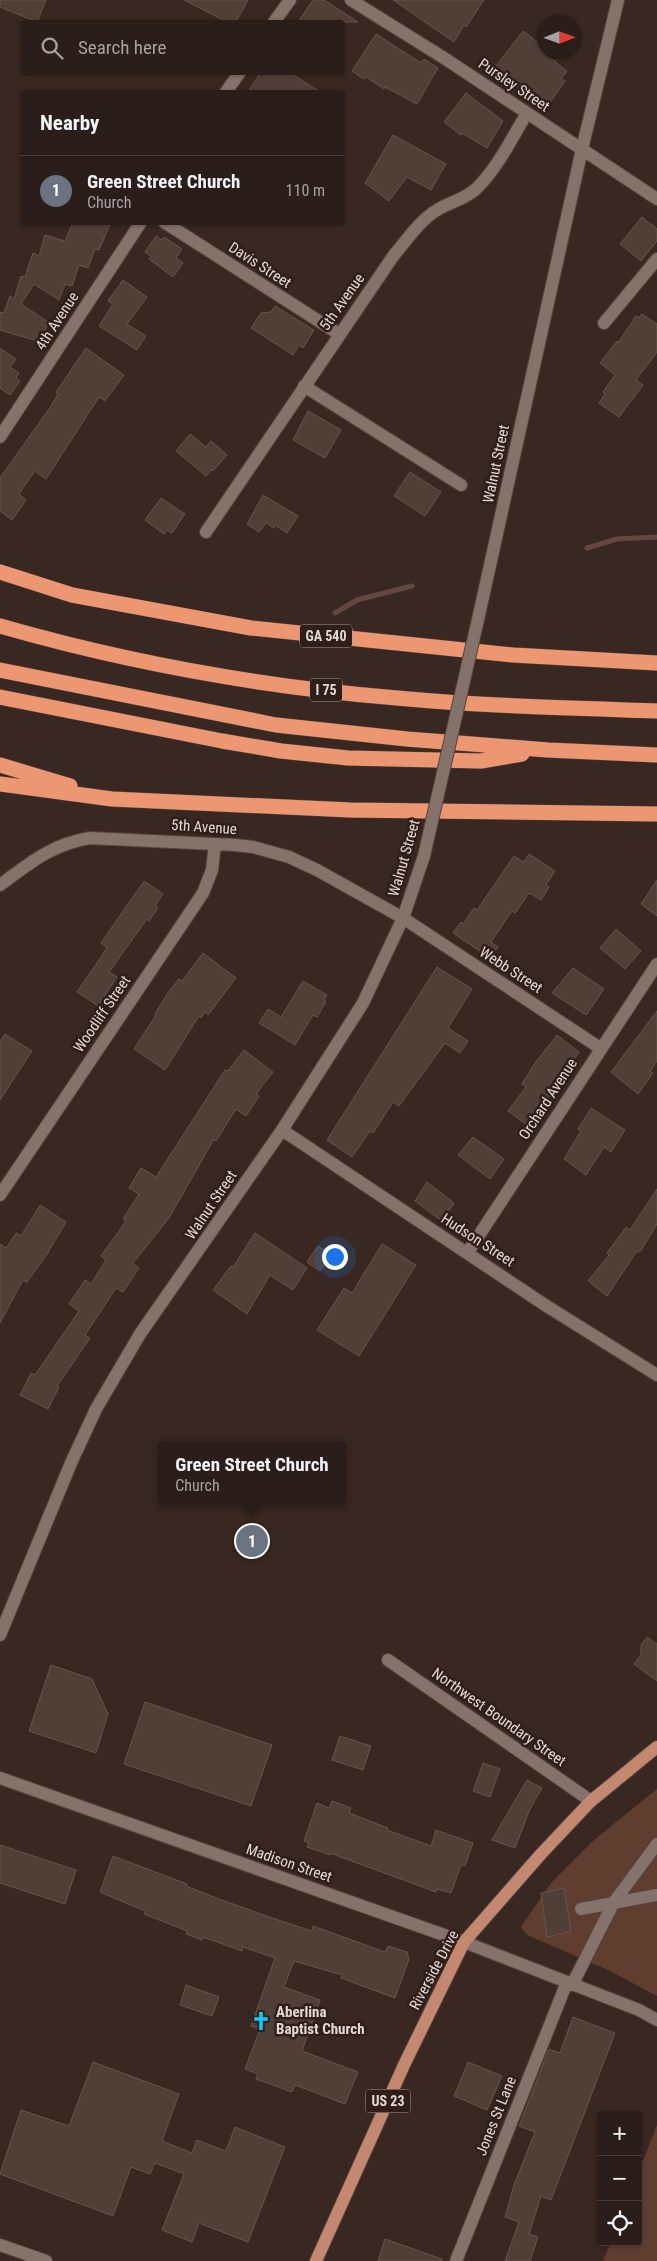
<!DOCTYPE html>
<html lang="en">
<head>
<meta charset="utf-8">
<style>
  :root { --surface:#2b1e1a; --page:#372b27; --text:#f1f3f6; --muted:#a6a2a2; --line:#473c39; --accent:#12cafb }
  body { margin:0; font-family:"Roboto Condensed",sans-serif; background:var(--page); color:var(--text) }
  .controls { position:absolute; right:15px; bottom:15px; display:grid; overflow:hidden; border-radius:5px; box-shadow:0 1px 4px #0004 }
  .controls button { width:45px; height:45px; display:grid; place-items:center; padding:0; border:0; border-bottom:1px solid var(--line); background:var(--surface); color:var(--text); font:25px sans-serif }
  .compass { position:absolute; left:537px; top:15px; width:45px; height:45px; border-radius:50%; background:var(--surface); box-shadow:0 1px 4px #0004; rotate:89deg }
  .you { position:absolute; left:334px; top:1256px; width:18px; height:18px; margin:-12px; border:4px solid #fff; border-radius:50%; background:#1a73e8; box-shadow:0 0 0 8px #1a73e833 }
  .badge { display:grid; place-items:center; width:32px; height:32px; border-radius:50%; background:var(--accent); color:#fff; font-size:16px; font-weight:700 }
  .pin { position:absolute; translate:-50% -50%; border:2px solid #fff; box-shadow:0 1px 5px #0006 }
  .popup { position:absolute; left:158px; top:1441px; width:188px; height:65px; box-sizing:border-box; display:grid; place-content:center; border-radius:5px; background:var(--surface); filter:drop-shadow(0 1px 4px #0005); font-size:16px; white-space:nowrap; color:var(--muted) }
  .popup b { font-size:19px; color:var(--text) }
  .popup::after { content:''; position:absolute; left:50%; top:100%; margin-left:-10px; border:10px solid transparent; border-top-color:var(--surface) }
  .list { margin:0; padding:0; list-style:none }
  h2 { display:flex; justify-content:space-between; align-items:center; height:65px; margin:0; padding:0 20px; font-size:21px }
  h2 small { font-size:16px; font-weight:400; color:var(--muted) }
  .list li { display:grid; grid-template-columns:32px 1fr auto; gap:15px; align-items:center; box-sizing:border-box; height:70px; padding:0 20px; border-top:1px solid var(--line) }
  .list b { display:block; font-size:19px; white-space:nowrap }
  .list p { margin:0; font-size:16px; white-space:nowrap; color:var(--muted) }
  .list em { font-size:16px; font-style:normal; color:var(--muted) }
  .icon { flex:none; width:28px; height:28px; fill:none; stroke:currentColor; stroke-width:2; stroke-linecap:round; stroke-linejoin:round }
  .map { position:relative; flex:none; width:657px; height:2261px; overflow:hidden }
  .search { position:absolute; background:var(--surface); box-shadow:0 1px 4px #0004; left:20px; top:20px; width:325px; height:55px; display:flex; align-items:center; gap:12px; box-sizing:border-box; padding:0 18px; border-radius:5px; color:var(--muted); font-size:19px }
  .panel { position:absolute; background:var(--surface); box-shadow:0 1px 4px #0004; left:20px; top:90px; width:325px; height:135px; border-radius:5px }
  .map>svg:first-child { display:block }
  .green { fill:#5f3e30 }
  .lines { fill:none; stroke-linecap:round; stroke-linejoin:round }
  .stream { stroke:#644840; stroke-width:5 }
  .building { fill:#503f37; stroke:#67544d }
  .minor-casing { stroke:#53453f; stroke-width:14 }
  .major-casing { stroke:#53453f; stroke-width:14 }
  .highway-casing { stroke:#53453f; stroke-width:16 }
  .minor { stroke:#85726a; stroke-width:12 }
  .major { stroke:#c3886f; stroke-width:12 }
  .highway { stroke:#ec9672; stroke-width:15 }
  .minor-bridge-casing { stroke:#53453f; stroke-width:14; stroke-linecap:butt }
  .minor-bridge { stroke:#85726a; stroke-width:12 }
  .labels { text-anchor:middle; stroke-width:5; stroke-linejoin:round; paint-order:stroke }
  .shield { fill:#2f1f18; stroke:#ada09c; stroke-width:1 }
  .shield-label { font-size:14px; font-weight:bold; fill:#e3d8d4 }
  .street-label { font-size:15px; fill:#e3d8d4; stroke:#2f1f18 }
  .poi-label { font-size:15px; font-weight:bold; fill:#e3d8d4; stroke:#2f1f18; text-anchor:start }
</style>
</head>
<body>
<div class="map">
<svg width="657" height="2261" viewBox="0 0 657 2261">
  <rect width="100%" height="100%" fill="#392822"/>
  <path class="green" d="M 657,1789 L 657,1996 L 608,1970 L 527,1935 L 521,1927 L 551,1883 L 593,1841 Z
    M 657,2125 L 657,2261 L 603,2261 L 611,2242 L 638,2242 L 638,2173 Z"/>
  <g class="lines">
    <path class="stream" d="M 587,548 L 617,539 L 657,537
      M 335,613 L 357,600 L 412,586"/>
  </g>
  <path class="building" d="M 0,0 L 46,0 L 37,22 L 0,7 Z
    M 184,0 L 248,0 L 236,22 L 227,22 Z
    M 313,0 L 324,0 L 358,22 L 298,22 Z
    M 393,0 L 484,0 L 466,27 L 464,25 L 454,42 Z
    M 523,31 L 544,47 L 544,52 L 553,52 L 559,56 L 555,62 L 567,71 L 561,79 L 565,81 L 549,104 L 534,93 L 532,97 L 493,70 Z
    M 376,34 L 421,63 L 424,59 L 438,68 L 417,104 L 385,87 L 384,89 L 366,77 L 364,79 L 352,71 Z
    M 261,72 L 289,72 L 320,92 L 248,92 Z
    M 466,93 L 503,121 L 487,148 L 462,133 L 461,135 L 444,122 Z
    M 393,135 L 446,164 L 431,190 L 407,177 L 389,201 L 365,183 Z
    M 642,217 L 657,229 L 657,241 L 641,261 L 620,244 Z
    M 73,222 L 111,222 L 99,250 L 95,249 L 88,268 L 79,265 L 72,286 L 65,284 L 59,300 L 34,284 L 21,304 L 48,322 L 41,342 L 0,330 L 0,312 L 4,313 L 10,296 L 14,299 L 21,276 L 25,277 L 33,253 L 39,256 L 45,235 L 65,241 Z
    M 156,236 L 162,240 L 164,237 L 182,249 L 176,258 L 183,263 L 173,277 L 149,259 L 151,256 L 145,252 Z
    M 123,280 L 147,297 L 127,324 L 146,336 L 137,350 L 99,326 L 113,304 L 108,301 Z
    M 275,306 L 314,330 L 303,348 L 299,345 L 293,355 L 251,328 L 261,313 L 271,312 Z
    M 642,314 L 657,324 L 657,352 L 636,380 L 643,385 L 619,417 L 599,403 L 605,394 L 603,392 L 615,375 L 600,363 L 617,341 L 618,343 L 636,316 L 639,318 Z
    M 0,348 L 16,359 L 10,367 L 19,373 L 16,378 L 20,381 L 10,395 L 0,388 Z
    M 86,348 L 124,375 L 105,401 L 99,397 L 46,479 L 35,471 L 19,494 L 26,500 L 12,520 L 0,511 L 0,478 L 51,406 L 58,394 L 56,392 Z
    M 308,411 L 341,430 L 325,458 L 293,440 Z
    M 190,434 L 206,447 L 211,441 L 227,455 L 213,471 L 211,470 L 206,476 L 176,451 Z
    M 410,472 L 441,492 L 425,516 L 394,496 Z
    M 263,495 L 298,516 L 287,533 L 275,525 L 274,528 L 266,523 L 259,532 L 247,524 Z
    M 161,498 L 185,514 L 172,533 L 167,530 L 164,534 L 145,520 Z
    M 529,854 L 555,871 L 546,885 L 549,887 L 541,900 L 529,893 L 515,913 L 512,911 L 491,942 L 498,947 L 490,958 L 453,933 L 461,922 L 463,924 L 474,908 L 477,910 L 514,856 L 524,862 Z
    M 657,880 L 657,916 L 641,904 Z
    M 144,881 L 163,894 L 155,906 L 158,908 L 149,921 L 147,919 L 109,972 L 117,977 L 98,1006 L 77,992 L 107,948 L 101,943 Z
    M 616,929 L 641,951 L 625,969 L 600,948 Z
    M 203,953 L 236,978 L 208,1015 L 205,1012 L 201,1018 L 199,1016 L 165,1070 L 134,1049 L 156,1015 L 155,1014 L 167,994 L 179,979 L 182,981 Z
    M 437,967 L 472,989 L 448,1028 L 468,1041 L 460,1053 L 445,1043 L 399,1106 L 393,1102 L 373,1133 L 370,1131 L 352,1157 L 327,1140 Z
    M 573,968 L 604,989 L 586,1015 L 552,993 Z
    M 303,981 L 327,995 L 324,1000 L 326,1002 L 317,1017 L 313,1015 L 295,1045 L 259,1023 L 268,1009 L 281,1017 Z
    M 657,1011 L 657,1061 L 650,1071 L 653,1073 L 638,1094 L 611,1072 Z
    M 5,1034 L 32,1051 L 0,1100 L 0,1042 Z
    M 557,1035 L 579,1052 L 548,1099 L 546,1098 L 527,1125 L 508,1111 L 526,1087 L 522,1084 L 535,1063 Z
    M 244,1050 L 273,1072 L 256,1094 L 259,1096 L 246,1116 L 236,1109 L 216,1141 L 214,1139 L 169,1218 L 133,1263 L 139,1268 L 123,1292 L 116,1288 L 85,1335 L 90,1338 L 57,1386 L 59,1387 L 48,1409 L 20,1395 L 31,1373 L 35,1375 L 79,1311 L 69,1304 L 85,1280 L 91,1284 L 106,1260 L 101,1256 L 126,1221 L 123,1219 L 139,1194 L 129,1188 L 141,1168 L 156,1177 L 225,1070 L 228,1071 Z
    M 591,1108 L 625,1130 L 611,1152 L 604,1147 L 586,1175 L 564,1159 L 581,1131 L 578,1129 Z
    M 473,1137 L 504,1159 L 490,1179 L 458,1155 Z
    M 427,1182 L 454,1203 L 442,1221 L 415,1201 Z
    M 657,1189 L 657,1224 L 640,1252 L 637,1251 L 607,1296 L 588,1281 L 609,1255 L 607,1253 L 626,1227 L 630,1230 Z
    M 40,1205 L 66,1222 L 47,1254 L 27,1282 L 23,1280 L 0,1323 L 0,1244 L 6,1248 L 16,1233 L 21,1236 Z
    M 255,1233 L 307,1268 L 293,1290 L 270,1275 L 247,1314 L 213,1290 L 231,1266 L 233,1267 Z
    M 382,1244 L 416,1265 L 359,1356 L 317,1330 L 344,1288 L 352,1293 Z
    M 318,1246 L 331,1255 L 320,1271 L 307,1262 Z
    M 647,1637 L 657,1644 L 657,1681 L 634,1664 L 641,1655 L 641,1645 Z
    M 51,1665 L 92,1679 L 108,1714 L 96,1753 L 29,1731 Z
    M 145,1702 L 272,1745 L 251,1806 L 124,1764 Z
    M 340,1736 L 371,1746 L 363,1770 L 332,1760 Z
    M 483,1763 L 500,1769 L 490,1797 L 473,1791 Z
    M 527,1780 L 542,1788 L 530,1809 L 515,1848 L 492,1840 Z
    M 332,1801 L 351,1808 L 349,1813 L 388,1828 L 387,1830 L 431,1846 L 436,1830 L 473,1843 L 465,1866 L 461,1865 L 451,1893 L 437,1889 L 436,1892 L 330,1853 L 330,1855 L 307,1847 L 309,1843 L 304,1841 L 317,1803 L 329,1808 Z
    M 0,1845 L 76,1870 L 65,1904 L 0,1883 Z
    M 113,1856 L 187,1884 L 186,1886 L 219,1899 L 278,1920 L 312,1931 L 313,1926 L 385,1952 L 388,1946 L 407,1952 L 409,1959 L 395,1998 L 341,1978 L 342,1975 L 294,1961 L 284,1987 L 320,2000 L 302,2051 L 358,2072 L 345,2104 L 295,2085 L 292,2092 L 256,2079 L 258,2074 L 245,2069 L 260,2029 L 251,2026 L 275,1958 L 243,1947 L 242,1951 L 203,1937 L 202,1940 L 186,1934 L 187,1931 L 144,1914 L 145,1911 L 100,1892 Z
    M 564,1888 L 571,1931 L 547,1937 L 541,1893 Z
    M 186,1985 L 219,1997 L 212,2016 L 180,2005 Z
    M 573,2017 L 615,2033 L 551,2200 L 541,2196 L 529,2234 L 538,2237 L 530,2261 L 505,2261 L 519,2222 L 505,2217 L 514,2185 L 535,2132 L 519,2126 L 549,2049 L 560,2053 Z
    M 93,2062 L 179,2094 L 162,2141 L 192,2153 L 197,2140 L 226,2151 L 235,2127 L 285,2147 L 248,2242 L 199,2223 L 192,2242 L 162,2230 L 184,2174 L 155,2163 L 150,2174 L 131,2167 L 113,2216 L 0,2174 L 21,2110 L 69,2126 Z
    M 468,2062 L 502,2076 L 487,2110 L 454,2096 Z
    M 385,2239 L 442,2259 L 442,2261 L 378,2261 Z"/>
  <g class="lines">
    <g class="minor-casing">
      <path id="minor" d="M 351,0 L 444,58 L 657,199
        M 274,22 L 290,0
        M 226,92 L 240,72
        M 164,222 L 339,334
        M 604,323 L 657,259
        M 304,386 L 461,485
        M 0,437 L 141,222
        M 206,532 L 394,255 C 407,240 419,221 437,210 C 450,202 466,199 477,188 C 498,167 512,138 527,113
        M 479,615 L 582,149 L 618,0
        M 0,885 C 30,863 52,844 90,838 L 235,845 L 253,847 L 289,857 L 317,870 L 403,918 L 600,1048
        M 282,1130 L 545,1305 L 657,1375
        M 0,1195 L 203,893 L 212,870 L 215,844
        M 468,1252 L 657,964
        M 0,1635 L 71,1463 L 96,1409 L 140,1334 L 282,1130 L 363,1003 L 403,918 L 424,856
        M 388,1660 L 591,1801
        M 0,1778 L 464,1942 L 639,2010 L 657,2020
        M 581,1909 L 657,1895
        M 572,1985 L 614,1902 L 657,1844
        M 0,2245 L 46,2261
        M 456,2261 L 567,1982"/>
    </g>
    <g class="major-casing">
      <path id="major" d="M 316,2261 L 404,2065 L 464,1942 L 541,1854 L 591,1801 L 657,1747"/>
    </g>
    <g class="highway-casing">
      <path id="highway" d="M 0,572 L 72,595 L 251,628 L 513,655 L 657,663
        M 0,626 C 129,663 264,687 397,698 C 483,706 570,708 657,711
        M 0,670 L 276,725 L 407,739 L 548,750 L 657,755
        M 0,697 L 222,741 L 281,751 L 348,758 L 481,761 L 522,754
        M 0,765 L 70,786
        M 0,784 L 112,799 L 350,810 L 657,814"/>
    </g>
    <use href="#minor" class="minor"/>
    <use href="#major" class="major"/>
    <use href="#highway" class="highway"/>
    <g class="minor-bridge-casing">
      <path id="minor-bridge" d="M 424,856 L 479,615"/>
    </g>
    <use href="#minor-bridge" class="minor-bridge"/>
  </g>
  <defs>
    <g id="church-bare" transform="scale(1.5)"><path d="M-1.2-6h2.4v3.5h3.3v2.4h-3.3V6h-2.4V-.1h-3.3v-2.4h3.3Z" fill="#12cafb" stroke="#2f1f18" stroke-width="2.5" paint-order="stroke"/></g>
  </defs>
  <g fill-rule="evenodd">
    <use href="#church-bare" x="261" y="2021"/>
  </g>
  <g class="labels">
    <g class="shield">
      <rect x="300" y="624.5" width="52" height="23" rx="4"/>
      <rect x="310" y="678.5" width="32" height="23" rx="4"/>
      <rect x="365.5" y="2089.5" width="45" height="23" rx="4"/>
    </g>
    <g class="shield-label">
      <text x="326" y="641">GA 540</text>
      <text x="326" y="695">I 75</text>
      <text x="388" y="2106">US 23</text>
    </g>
    <g class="street-label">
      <text transform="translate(514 85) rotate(34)" y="5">Pursley Street</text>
      <text transform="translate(260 265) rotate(33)" y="5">Davis Street</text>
      <text transform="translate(342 302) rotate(-55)" y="5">5th Avenue</text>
      <text transform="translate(57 321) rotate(-57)" y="5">4th Avenue</text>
      <text transform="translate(496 464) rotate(-78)" y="5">Walnut Street</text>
      <text transform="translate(204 827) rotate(4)" y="5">5th Avenue</text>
      <text transform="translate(404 858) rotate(-74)" y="5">Walnut Street</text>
      <text transform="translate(511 970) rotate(33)" y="5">Webb Street</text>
      <text transform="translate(102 1014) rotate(-56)" y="5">Woodliff Street</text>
      <text transform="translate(548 1099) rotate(-57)" y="5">Orchard Avenue</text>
      <text transform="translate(211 1205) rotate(-56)" y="5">Walnut Street</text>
      <text transform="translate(478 1240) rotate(33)" y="5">Hudson Street</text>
      <text transform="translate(499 1717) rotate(35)" y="5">Northwest Boundary Street</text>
      <text transform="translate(289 1863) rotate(19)" y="5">Madison Street</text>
      <text transform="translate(434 1970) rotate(-62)" y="5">Riverside Drive</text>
      <text transform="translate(496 2116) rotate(-68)" y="5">Jones St Lane</text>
    </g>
    <g class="poi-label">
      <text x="276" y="2017">Aberlina<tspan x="276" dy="17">Baptist Church</tspan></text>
    </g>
  </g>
</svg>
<div class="controls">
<button>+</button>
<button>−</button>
<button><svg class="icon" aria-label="locate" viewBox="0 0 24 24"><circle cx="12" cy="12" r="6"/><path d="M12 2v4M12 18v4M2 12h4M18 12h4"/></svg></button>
</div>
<svg class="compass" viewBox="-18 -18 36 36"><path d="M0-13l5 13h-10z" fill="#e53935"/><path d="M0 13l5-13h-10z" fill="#a6a2a2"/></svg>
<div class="you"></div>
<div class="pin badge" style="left:252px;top:1541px;background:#6b7280">1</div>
<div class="popup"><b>Green Street Church</b>Church</div>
<div class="search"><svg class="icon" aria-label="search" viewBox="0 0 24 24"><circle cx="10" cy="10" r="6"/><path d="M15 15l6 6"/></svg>Search here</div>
<section class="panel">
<h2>Nearby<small></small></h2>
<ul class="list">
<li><span class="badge" style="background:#6b7280">1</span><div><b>Green Street Church</b><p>Church</p></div><em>110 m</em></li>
</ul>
</section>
</div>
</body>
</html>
